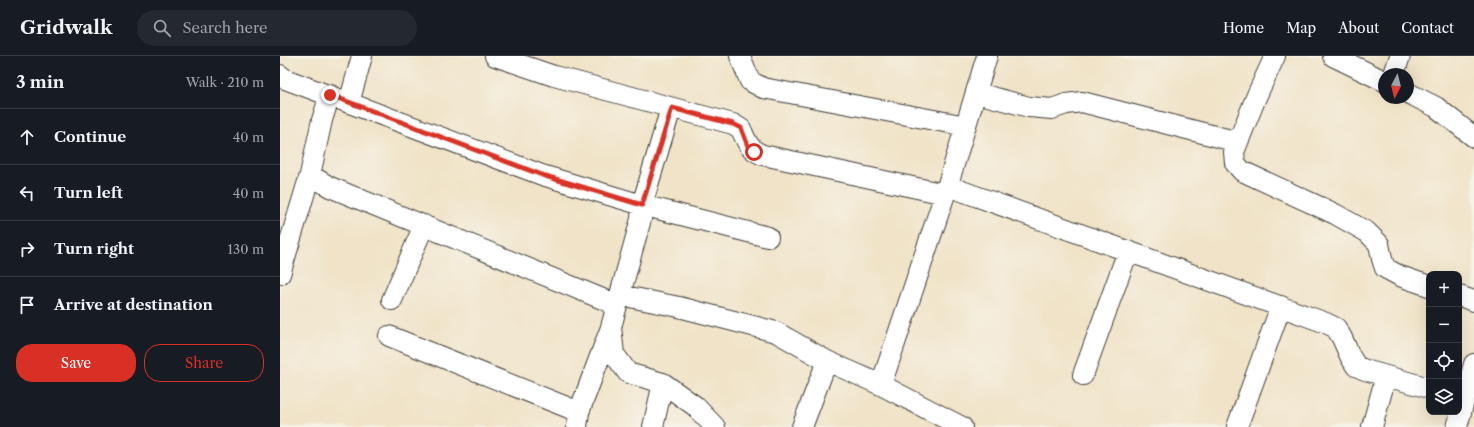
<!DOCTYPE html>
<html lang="en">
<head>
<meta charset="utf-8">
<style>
  :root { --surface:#171b24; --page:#242831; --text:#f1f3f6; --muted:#9ea1a6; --line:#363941; --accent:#d93025 }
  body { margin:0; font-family:"Libre Caslon Text",serif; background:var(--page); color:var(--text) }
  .controls { position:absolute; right:12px; bottom:12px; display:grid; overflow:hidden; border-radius:8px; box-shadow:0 4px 16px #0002 }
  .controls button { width:36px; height:36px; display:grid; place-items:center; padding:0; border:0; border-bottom:1px solid var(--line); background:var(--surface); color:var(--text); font:20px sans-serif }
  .compass { position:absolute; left:1098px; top:12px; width:36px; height:36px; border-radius:50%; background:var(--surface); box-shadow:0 4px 16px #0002; rotate:187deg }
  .stop { position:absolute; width:12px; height:12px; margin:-9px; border:3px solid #d93025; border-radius:50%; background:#fff }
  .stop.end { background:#d93025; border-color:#fff; box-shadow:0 1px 4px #0008 }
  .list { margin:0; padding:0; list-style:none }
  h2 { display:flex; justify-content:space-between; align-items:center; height:52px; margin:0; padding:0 16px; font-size:17px }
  h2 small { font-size:13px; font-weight:400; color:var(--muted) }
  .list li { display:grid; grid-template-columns:26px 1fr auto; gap:12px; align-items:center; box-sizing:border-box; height:56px; padding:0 16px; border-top:1px solid var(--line) }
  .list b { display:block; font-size:15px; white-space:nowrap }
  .list em { font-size:13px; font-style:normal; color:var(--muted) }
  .actions { display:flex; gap:8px; padding:12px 16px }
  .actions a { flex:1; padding:9px 0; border:1px solid var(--accent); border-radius:16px; text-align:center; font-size:14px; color:var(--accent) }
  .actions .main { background:var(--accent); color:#fff }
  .icon { flex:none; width:22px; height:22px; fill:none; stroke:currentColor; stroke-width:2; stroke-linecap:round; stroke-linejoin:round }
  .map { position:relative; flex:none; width:1194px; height:371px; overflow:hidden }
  header { display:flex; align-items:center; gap:24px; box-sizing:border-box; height:56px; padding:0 20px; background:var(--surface); border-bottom:1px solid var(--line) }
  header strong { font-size:19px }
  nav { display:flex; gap:22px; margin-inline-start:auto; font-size:14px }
  .search { width:280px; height:36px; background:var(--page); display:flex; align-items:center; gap:10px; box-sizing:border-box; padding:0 14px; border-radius:22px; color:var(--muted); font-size:15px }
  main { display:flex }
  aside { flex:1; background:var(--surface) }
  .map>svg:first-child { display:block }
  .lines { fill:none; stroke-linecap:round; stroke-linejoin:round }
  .street-casing { stroke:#3c3a36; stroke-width:22 }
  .street { stroke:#fff; stroke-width:20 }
  .route { stroke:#d93025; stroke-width:5 }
</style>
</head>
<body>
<header>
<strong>Gridwalk</strong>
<div class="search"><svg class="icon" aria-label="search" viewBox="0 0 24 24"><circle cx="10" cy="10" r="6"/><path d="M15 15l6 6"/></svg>Search here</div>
<nav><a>Home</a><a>Map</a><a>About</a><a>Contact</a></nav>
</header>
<main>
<aside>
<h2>3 min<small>Walk · 210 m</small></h2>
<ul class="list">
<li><svg class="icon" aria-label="ahead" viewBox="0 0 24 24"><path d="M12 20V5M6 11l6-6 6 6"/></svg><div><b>Continue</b></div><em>40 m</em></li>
<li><svg class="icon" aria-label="left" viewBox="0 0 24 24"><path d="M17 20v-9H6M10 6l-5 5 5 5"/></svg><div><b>Turn left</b></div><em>40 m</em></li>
<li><svg class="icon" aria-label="right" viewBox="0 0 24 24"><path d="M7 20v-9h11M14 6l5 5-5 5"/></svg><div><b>Turn right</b></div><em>130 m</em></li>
<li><svg class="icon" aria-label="arrive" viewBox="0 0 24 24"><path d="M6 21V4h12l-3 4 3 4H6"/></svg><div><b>Arrive at destination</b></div></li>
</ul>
<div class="actions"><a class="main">Save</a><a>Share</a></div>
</aside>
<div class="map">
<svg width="1194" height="371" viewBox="0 0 1194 371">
  <rect width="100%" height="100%" fill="#f7f3e8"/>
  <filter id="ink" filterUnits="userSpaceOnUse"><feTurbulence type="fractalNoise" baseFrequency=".025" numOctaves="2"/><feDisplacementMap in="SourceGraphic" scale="8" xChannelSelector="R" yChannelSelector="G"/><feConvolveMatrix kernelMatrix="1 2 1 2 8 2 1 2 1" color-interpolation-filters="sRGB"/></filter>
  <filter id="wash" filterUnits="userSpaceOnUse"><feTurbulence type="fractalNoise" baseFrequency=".012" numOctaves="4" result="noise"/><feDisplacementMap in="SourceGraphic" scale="16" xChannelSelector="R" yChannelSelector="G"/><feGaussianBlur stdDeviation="0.9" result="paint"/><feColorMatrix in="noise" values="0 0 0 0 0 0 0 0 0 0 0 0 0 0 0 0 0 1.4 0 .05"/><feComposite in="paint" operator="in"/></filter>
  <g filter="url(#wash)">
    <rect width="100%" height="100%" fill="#f0e3c7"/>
  </g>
  <g filter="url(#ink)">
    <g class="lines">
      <g class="street-casing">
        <path id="street" d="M 215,0 L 274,20 L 453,68 L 461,73 C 467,86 468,93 483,99 L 665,138
          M 460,0 L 470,25 L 483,32 L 686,70
          M 995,0 L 977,39 L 954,96 L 955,107 L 962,115 L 1055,158 L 1087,176 L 1099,188 L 1102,203 L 1105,212 L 1120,220 L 1149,230
          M 1053,0 L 1104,25
          M 1114,18 L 1120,0
          M 0,19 L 5,23 L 262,119 L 362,149 L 488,181
          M 697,37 L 749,51 L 772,53 L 786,48 L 802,46 L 958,86
          M 1128,37 L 1156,51 L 1194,81
          M 69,47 L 82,0
          M 391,52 L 362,149 L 361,163 L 331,271 L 334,298 L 348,317 L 383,327 L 415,350 L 435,371
          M 30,119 L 50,131 L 337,249
          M 668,130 L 1046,267 L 1056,272 L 1062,282 L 1070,300 L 1076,310 L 1085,314 L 1149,332
          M 0,218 L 30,119 L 42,64 L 50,39
          M 340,239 L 399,251 L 496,276 L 547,305 L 601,329 L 682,371
          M 1179,240 L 1194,245
          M 112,244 L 144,169
          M 109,280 L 299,356
          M 803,319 L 848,195
          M 601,329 L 665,138 L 707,0
          M 297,371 L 299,356 L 330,274
          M 373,371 L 383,327
          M 522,371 L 547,305
          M 957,371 L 1001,250
          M 1092,371 L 1106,320
          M 1177,371 L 1194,308"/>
      </g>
      <use href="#street" class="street"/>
    </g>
  </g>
  <g class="lines" filter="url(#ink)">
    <path class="route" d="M 50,39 L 262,119 L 362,149 L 392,52 L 453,68 L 461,72 L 468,90 L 474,96"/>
  </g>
</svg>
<div class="controls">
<button>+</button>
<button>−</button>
<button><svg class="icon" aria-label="locate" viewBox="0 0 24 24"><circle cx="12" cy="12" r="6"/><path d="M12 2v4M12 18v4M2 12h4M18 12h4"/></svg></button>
<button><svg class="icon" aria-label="layers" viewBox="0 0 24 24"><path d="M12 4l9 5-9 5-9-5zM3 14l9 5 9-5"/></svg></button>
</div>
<svg class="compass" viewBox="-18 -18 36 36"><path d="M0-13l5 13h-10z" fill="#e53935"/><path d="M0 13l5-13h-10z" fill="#9ea1a6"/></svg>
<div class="stop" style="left:474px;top:96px"></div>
<div class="stop end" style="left:50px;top:39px"></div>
</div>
</main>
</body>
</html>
